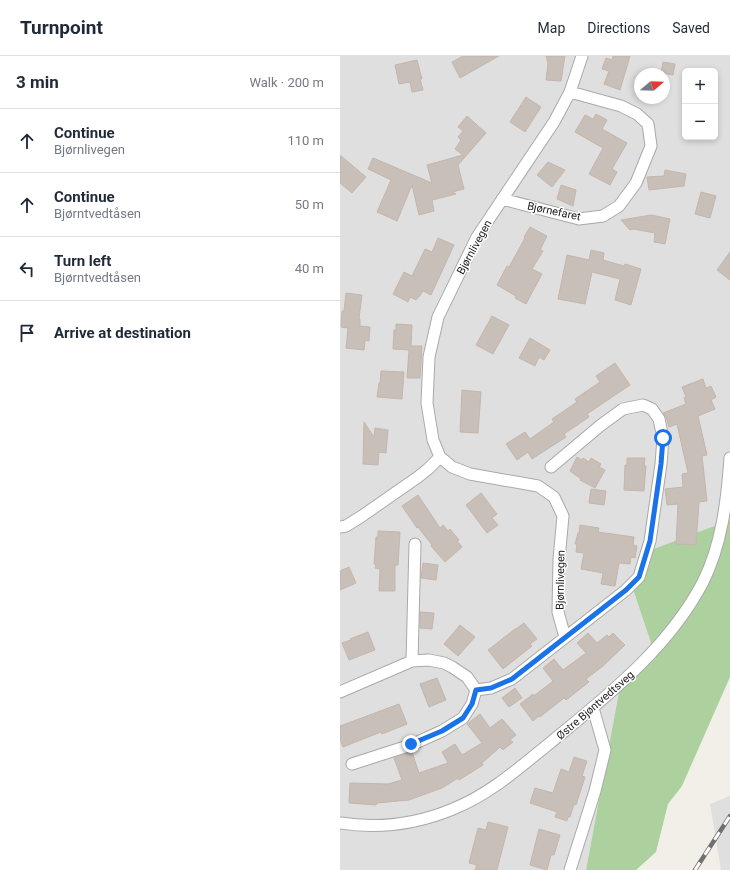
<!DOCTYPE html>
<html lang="en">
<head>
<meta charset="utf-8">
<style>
  :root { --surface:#fff; --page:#f2f2f3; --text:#1f2937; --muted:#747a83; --line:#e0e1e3 }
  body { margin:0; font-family:Roboto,sans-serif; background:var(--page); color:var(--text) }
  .controls { position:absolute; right:12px; top:12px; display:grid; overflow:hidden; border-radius:6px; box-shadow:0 2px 6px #0003 }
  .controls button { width:36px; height:36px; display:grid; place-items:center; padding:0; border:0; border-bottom:1px solid var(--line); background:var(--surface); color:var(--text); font:20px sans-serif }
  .compass { position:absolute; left:294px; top:12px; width:36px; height:36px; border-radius:50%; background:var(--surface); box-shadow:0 2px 6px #0003; rotate:71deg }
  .stop { position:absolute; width:12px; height:12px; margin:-9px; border:3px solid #1a73e8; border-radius:50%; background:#fff }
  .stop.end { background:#1a73e8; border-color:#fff; box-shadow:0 1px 4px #0008 }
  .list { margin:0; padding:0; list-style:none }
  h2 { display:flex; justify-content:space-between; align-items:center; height:52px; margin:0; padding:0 16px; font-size:17px }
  h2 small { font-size:13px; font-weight:400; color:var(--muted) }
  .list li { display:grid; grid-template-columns:26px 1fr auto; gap:12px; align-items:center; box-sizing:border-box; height:64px; padding:0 16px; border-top:1px solid var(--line) }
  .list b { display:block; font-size:15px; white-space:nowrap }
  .list p { margin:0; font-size:13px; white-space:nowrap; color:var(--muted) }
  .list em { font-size:13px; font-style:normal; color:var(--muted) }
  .icon { flex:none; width:22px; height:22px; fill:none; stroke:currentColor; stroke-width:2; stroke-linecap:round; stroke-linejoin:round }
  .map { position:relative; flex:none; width:390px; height:814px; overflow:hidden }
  header { display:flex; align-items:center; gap:24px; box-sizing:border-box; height:56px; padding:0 20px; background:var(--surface); border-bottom:1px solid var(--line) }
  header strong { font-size:19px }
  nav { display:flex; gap:22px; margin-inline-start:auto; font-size:14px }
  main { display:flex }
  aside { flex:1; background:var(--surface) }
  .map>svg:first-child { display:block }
  .residential { fill:#e0dfdf; fill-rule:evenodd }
  .forest { fill:#add19e }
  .building { fill:#c7bfb8; stroke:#c4b6ab }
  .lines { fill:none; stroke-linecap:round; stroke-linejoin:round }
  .minor-casing { stroke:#a9a9a9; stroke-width:13 }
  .minor { stroke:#fff; stroke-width:11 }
  .rail-casing { stroke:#707070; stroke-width:4.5 }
  .rail { stroke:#fff; stroke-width:3; stroke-dasharray:9; stroke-linecap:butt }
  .route { stroke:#1a73e8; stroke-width:5 }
  .labels { text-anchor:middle; stroke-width:3; stroke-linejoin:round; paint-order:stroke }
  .street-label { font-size:11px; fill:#222; stroke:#fff }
</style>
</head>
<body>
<header>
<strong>Turnpoint</strong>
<nav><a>Map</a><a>Directions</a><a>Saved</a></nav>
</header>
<main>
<aside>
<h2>3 min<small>Walk · 200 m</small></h2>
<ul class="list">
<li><svg class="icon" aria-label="ahead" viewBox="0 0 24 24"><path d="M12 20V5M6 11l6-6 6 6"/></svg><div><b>Continue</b><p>Bjørnlivegen</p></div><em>110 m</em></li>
<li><svg class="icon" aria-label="ahead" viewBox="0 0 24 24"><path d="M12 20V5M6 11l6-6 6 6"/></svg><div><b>Continue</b><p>Bjørntvedtåsen</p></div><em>50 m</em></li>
<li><svg class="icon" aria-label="left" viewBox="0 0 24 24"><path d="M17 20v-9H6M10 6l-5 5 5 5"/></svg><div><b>Turn left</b><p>Bjørntvedtåsen</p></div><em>40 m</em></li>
<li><svg class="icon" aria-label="arrive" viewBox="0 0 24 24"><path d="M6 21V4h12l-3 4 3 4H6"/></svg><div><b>Arrive at destination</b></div></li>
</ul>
</aside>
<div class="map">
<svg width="390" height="814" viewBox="0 0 390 814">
  <rect width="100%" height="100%" fill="#f2efe9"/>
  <path class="residential" d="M 0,0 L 390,0 L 390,464 L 311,494 L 291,527 L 316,602 L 279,636 L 246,814 L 0,814 ZM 345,15 L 375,15 L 375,81 L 345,81 ZM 300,18 L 324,18 L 324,42 L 300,42 Z
    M 390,740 L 390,814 L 381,814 L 370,748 Z"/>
  <path class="forest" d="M 390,464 L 390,621 L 342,730 L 328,748 L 316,796 L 296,814 L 246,814 L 279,636 L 316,602 L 291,527 L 311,494 Z"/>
  <path class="building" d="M 123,0 L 159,0 L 120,22 L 112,6 Z
    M 206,0 L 225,0 L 221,25 L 206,24 L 208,7 Z
    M 273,0 L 290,0 L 280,34 L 264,28 L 269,15 L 262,13 L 266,2 L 272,4 Z
    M 77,4 L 82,23 L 80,23 L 83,34 L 72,36 L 70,26 L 59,28 L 55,9 Z
    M 323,6 L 335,8 L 333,19 L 321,17 Z
    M 186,41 L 201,51 L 185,76 L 170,66 Z
    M 256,58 L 267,64 L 262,73 L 287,87 L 272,113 L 277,116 L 270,129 L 249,118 L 263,92 L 235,76 L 245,59 L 253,63 Z
    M 127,60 L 146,77 L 118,109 L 124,133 L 112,136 L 116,138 L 92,144 L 94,155 L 79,159 L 72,129 L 57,165 L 37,156 L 51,124 L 28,113 L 33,102 L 92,127 L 87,109 L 123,99 L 115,93 L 121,84 L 118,81 L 123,75 L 118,71 Z
    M 0,99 L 26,121 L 12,137 L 0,127 Z
    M 208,106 L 225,114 L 212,131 L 197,119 Z
    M 325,114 L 346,118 L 344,130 L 309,134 L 307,121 L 324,120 Z
    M 221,129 L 236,134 L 233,150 L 217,143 Z
    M 361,136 L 376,140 L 370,162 L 355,158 Z
    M 311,159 L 330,163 L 325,188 L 314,186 L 315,177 L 293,173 L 290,174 L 281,164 Z
    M 190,171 L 207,180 L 200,194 L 203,195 L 192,213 L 202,218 L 186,248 L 175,242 L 176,240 L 157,229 L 167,210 L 169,211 L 185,182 L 184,181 Z
    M 98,182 L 114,189 L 91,239 L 83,235 L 79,241 L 78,241 L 76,244 L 70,241 L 68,246 L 53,238 L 64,216 L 72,220 L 85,193 L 92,196 Z
    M 251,194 L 264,197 L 263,204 L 284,210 L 285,208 L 301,213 L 291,249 L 275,244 L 280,223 L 252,216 L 245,248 L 218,243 L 227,199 L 249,204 Z
    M 390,196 L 390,224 L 377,214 Z
    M 6,237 L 22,239 L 19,262 L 20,263 L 20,270 L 30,271 L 29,285 L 25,284 L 24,294 L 6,292 L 8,272 L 1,271 L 2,255 L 4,255 Z
    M 152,260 L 169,269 L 153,298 L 136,289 Z
    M 56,268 L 72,269 L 71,290 L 82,290 L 80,322 L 67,322 L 69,294 L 53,293 L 54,274 L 56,274 Z
    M 190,282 L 210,294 L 204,304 L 199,301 L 195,310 L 179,302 Z
    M 275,307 L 290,329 L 247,358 L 249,361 L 224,378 L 226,381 L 192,403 L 188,396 L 177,404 L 166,388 L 185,376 L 190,383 L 214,366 L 212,363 L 237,346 L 235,343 L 260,326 L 256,320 Z
    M 41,315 L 64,316 L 62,343 L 37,341 L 39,327 L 40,327 Z
    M 363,323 L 366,332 L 371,330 L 376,341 L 371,344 L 375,353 L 358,360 L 367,399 L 362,400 L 367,445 L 359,446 L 356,489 L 336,488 L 338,448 L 327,449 L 325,433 L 343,431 L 342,418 L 348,417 L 337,368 L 329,371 L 326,361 L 323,357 L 346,348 L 344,342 L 346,341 L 342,331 Z
    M 122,334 L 141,336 L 138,377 L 120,376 Z
    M 24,366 L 34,381 L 35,372 L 48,374 L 46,397 L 39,396 L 38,409 L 23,408 Z
    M 237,401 L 242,404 L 243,402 L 249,406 L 251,402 L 261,408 L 259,411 L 265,414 L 255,432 L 240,424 L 241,423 L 230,415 Z
    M 287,402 L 305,402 L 304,410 L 306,410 L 304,435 L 284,434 L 285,409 L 287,409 Z
    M 251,433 L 266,435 L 264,449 L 249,447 Z
    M 141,437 L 157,458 L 152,462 L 158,469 L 147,477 L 126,449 Z
    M 78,439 L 100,472 L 103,469 L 108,475 L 110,473 L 119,484 L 117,485 L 122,491 L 105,506 L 91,490 L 92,489 L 78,471 L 77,472 L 62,450 Z
    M 240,469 L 259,472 L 258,476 L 294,481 L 293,489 L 297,490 L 295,502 L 291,501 L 290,508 L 279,507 L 275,530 L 261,528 L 263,517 L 241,513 L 244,497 L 236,496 L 237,488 L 235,488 L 238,477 L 239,477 Z
    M 38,475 L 60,476 L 58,509 L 55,509 L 55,535 L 39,535 L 40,513 L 35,512 L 36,508 L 34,508 L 36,481 L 38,481 Z
    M 83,507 L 98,509 L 96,524 L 81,522 Z
    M 9,511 L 16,527 L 0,534 L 0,515 Z
    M 80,556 L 94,557 L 92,573 L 80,572 Z
    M 184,567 L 197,583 L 190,588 L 192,590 L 163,613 L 148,594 L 175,573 L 176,573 Z
    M 120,569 L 135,581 L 118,600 L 104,588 Z
    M 28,576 L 35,594 L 9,604 L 2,587 L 11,584 L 10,583 Z
    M 248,577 L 257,587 L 267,579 L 269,581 L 273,577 L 285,589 L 263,610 L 246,623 L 249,626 L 226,644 L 224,642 L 200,661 L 199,660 L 193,665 L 180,648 L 193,638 L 194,640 L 213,625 L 203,612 L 214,603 L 223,614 L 246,597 L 237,587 Z
    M 97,622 L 106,644 L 89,651 L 80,628 Z
    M 175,632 L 182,642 L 169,651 L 162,642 Z
    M 59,648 L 67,668 L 42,678 L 41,676 L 3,691 L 0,684 L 0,670 Z
    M 140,658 L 150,672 L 162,663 L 176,679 L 170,684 L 173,686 L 163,694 L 160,691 L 142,707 L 143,709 L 119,724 L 118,722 L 102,732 L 69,744 L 37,747 L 36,749 L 9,747 L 10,727 L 48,728 L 62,724 L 54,702 L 72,696 L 79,717 L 108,707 L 102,696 L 115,688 L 122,699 L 142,687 L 127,668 Z
    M 234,701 L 247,705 L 242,720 L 245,721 L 236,749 L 234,748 L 230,761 L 228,761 L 227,765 L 215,761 L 217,756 L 190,747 L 195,732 L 213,737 L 221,713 L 229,716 Z
    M 148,766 L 168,771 L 157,814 L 135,814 L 137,809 L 129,807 L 138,772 L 146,774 Z
    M 199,773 L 220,779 L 214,799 L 211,799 L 207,814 L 190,809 Z"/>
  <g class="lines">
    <g class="minor-casing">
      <path id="minor" d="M 162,143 L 239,163 L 263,160 L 279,150 L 296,127 L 311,90 L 308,68 L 297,58 L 281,50 L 230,36
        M 0,471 L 6,470 L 22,460 L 78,421 L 88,413 L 100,401
        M 225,581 L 218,556 L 219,503 L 223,460 L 214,441 L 198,430 L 130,418 L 112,411 L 100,401 L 93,384 L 87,347 L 89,301 L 98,261 L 137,181 L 214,66 L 230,36 L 242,0
        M 72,605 L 75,488
        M 136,634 L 151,632 L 172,623 L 286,534 L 299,521 L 310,485 L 321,408 L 323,382 L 319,363 L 312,353 L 303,349 L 283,353 L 261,369 L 211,411
        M 0,636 L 72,605 L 89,604 L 104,607 L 112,611 L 127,621 L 136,634 L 132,648 L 123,662 L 102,675 L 71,689 L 12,708
        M 0,767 C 38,773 77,768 113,753 C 150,738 179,712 210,687 C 267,640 328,593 363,526 C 382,488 387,444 390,402
        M 230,814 L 255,735 L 265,694 L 253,652"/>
    </g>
    <use href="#minor" class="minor"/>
    <g class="rail-casing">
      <path id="rail" d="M 355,814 L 390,760"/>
    </g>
    <use href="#rail" class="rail"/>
  </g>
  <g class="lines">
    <path class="route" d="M 71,688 L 102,675 L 123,662 L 132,648 L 136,634 L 151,632 L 172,623 L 286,534 L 299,521 L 310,485 L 321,408 L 323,382"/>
  </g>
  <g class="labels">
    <g class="street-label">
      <text transform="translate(214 155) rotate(12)" y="4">Bjørnefaret</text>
      <text transform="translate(134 191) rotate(-61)" y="4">Bjørnlivegen</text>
      <text transform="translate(220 524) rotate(-89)" y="4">Bjørnlivegen</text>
      <text transform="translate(255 649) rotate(-41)" y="4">Østre Bjøntvedtsveg</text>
    </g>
  </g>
</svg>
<div class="controls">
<button>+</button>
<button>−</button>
</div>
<svg class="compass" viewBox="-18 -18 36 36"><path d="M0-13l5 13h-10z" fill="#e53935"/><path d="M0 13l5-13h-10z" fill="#747a83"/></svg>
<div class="stop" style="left:323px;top:382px"></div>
<div class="stop end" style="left:71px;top:688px"></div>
</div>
</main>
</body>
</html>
